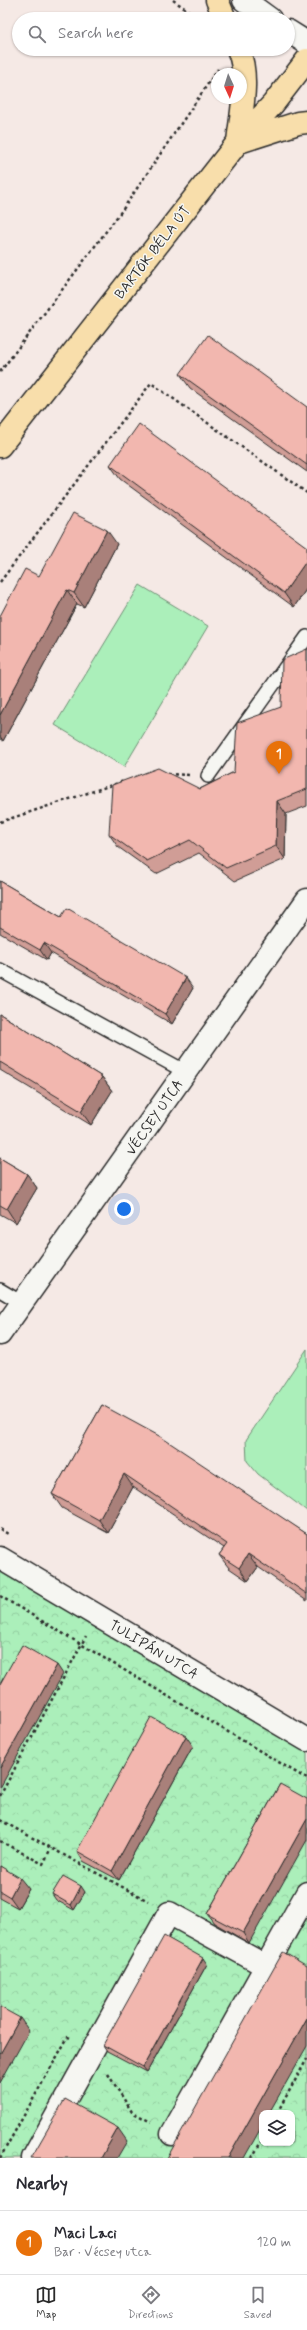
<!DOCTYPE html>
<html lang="en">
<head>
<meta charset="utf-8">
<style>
  :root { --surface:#fff; --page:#f2f2f3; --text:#2b2b33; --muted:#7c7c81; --line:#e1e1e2; --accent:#2b2b2b }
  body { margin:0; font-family:Mynerve,sans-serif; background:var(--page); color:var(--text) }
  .controls { position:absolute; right:12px; bottom:12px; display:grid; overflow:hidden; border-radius:8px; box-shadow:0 1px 3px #0004 }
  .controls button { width:36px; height:36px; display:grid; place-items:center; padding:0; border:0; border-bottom:1px solid var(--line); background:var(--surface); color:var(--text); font:20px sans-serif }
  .compass { position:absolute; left:211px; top:68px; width:36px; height:36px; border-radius:50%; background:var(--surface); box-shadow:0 1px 3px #0004; rotate:176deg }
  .you { position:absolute; left:124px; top:1209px; width:14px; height:14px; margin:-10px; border:3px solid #fff; border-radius:50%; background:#1a73e8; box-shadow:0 0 0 6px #1a73e833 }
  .badge { display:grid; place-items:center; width:26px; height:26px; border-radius:50%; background:var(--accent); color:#fff; font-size:13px; font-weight:700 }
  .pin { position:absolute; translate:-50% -33px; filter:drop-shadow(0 1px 2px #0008) }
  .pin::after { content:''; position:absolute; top:21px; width:14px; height:12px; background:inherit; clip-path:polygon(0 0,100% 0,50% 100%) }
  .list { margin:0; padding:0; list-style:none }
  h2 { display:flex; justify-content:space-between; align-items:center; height:52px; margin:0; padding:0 16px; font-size:17px }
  h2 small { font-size:13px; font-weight:400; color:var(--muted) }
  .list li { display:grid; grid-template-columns:26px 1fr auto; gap:12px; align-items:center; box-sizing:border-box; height:64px; padding:0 16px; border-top:1px solid var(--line) }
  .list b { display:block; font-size:15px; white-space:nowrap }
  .list p { margin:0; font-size:13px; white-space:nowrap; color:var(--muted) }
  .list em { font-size:13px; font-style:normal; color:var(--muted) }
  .icon { flex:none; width:22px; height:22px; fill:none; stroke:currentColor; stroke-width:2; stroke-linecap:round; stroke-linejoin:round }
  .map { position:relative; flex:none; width:307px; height:2158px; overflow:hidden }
  .search { position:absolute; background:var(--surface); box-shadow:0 1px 3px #0004; left:12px; right:12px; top:12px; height:44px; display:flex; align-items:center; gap:10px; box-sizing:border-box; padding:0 14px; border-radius:22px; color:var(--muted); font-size:15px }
  .sheet { height:116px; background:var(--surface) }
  nav { display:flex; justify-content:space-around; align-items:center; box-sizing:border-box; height:56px; border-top:1px solid var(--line); background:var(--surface); font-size:11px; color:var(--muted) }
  nav a { display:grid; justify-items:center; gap:2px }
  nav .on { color:var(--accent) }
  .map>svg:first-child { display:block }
  .park { fill:url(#park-crowns); stroke:#6b8d72; fill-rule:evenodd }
  .garden { fill:#abefba; stroke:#6b8d72 }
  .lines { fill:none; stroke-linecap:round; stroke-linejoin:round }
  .service-casing { stroke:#2b2b2b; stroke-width:16 }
  .minor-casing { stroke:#2b2b2b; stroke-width:25 }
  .tertiary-casing { stroke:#2b2b2b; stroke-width:25 }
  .primary-casing { stroke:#2b2b2b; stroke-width:25 }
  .path { stroke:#2b2b2b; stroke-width:2.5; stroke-dasharray:3 3; stroke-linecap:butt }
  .service { stroke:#f6f6f2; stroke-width:13 }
  .minor { stroke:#f6f6f2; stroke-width:22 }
  .tertiary { stroke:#f6f6f2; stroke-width:22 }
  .primary { stroke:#f8deab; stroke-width:22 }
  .wall { fill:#d09d96; stroke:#2b2b2b }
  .shaded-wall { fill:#a9807a; stroke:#2b2b2b }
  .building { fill:#f2b7af; stroke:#2b2b2b }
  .labels { text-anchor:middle; stroke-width:3; stroke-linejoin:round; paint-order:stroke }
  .street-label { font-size:14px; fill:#2b2b2b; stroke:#f6f6f2 }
</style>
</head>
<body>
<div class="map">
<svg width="307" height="2158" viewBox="0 0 307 2158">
  <defs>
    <pattern id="park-crowns" width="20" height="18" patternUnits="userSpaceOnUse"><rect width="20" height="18" fill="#abefba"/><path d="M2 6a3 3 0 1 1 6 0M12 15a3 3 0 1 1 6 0" fill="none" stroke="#93cda0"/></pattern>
  </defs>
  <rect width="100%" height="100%" fill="#f5e9e5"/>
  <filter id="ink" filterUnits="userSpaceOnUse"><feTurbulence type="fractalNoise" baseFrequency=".025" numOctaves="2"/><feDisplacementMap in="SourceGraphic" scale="8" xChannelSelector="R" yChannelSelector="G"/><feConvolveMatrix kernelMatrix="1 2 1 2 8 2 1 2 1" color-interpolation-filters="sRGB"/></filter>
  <g filter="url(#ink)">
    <path class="park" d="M 0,1563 L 307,1745 L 307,2155 L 305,2158 L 0,2158 ZM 262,2113 L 292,2113 L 292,2143 L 262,2143 Z"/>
    <path class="garden" d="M 140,585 L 208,626 L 124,767 L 55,725 Z
      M 307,1349 L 307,1511 L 258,1474 L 247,1461 L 246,1440 Z"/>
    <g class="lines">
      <g class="service-casing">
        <path id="service" d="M 208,776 L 307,637
          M 0,970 L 186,1072
          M 0,1290 L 22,1303"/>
      </g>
      <g class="minor-casing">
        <path id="minor" d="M 0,1334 L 307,900
          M 0,1558 L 307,1740
          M 172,2134 L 307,1893
          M 33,2158 L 169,1913 L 266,1966"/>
      </g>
      <g class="tertiary-casing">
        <path id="tertiary" d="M 244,0 L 270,19
          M 288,31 L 307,43"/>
      </g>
      <g class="primary-casing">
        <path id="primary" d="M 217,0 L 225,19
          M 238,49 C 250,77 241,113 238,142
          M 239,142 L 298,123 L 307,122
          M 0,446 L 238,142 L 273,104 L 307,60"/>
      </g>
      <path class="path" d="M 173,0 L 196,16
        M 0,372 L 123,209 L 218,69
        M 0,582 L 151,383 L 307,493
        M 168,774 L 189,775
        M 0,822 L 124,781
        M 0,1529 L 8,1534
        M 0,1596 L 307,1779
        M 0,1796 L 86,1636
        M 0,1820 L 148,1901
        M 0,1841 L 43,1864 L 51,1848
        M 108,2074 L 132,2112 L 151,2122
        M 277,2113 L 307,2059
        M 0,2158 L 68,2037 L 72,2039
        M 252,2158 L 262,2140"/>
      <use href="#service" class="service"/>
      <use href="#minor" class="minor"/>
      <use href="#tertiary" class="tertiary"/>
      <use href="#primary" class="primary"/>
    </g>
    <path class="wall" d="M 180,374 L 307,407 L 307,472 L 190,388 Z
      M 110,465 L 307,547 L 307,588 L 294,607 L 120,479 Z
      M 117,544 L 84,607 L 77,604 L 3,741 L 0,739 L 0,616 L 39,576 Z
      M 307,649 L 307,806 L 286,814 L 285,859 L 235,881 L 199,853 L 156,874 L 118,847 L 109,834 L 234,772 L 281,707 Z
      M 0,881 L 61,917 L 193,988 L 172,1024 L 51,953 L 47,960 L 0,933 Z
      M 0,1014 L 102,1077 L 112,1091 L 91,1125 L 0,1070 Z
      M 0,1158 L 27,1174 L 37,1188 L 16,1223 L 0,1214 Z
      M 102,1405 L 307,1534 L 307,1601 L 258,1567 L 248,1581 L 229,1568 L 219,1555 L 224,1548 L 133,1487 L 108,1533 L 62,1508 L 52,1494 Z
      M 193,1746 L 119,1880 L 83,1861 L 77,1851 Z
      M 280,1784 L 249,1943 L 214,1923 L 207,1914 Z
      M 0,1866 L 29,1889 L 18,1908 L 0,1898 Z
      M 85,1892 L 74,1910 L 56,1900 L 52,1894 Z
      M 207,1964 L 147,2072 L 107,2051 L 103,2045 Z"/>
    <path class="shaded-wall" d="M 107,530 L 117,544 L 84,607 L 74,593 Z
      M 307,560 L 307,588 L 294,607 L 284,593 Z
      M 67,590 L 77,604 L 3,741 L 0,736 L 0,715 Z
      M 277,801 L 286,814 L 285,859 L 276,846 Z
      M 44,943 L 51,953 L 47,960 L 40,950 Z
      M 186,978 L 193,988 L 172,1024 L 165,1014 Z
      M 102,1077 L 112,1091 L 91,1125 L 81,1111 Z
      M 27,1174 L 37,1188 L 16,1223 L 7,1209 Z
      M 124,1474 L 133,1487 L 108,1533 L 99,1520 Z
      M 248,1554 L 258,1567 L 248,1581 L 239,1568 Z
      M 57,1665 L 63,1674 L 0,1788 L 0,1768 Z
      M 186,1736 L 193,1746 L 119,1880 L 112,1871 Z
      M 307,1819 L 307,1840 L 249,1943 L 243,1933 Z
      M 20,1878 L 29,1889 L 18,1908 L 10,1897 Z
      M 81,1886 L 85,1892 L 74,1910 L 71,1905 Z
      M 203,1958 L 207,1964 L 147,2072 L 143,2067 Z
      M 20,2018 L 29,2031 L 0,2083 L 0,2054 Z
      M 307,2018 L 307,2046 L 269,2113 L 262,2113 L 262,2126 L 244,2158 L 228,2158 Z
      M 118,2128 L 127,2141 L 117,2158 L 101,2158 Z"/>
    <path class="building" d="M 208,335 L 307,407 L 307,465 L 180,374 Z
      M 139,424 L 307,547 L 307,560 L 284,593 L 110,465 Z
      M 73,513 L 107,530 L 74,593 L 67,590 L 0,715 L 0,616 L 25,569 L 39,576 Z
      M 307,649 L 307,789 L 277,801 L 276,846 L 226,868 L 190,840 L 147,861 L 109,834 L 112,785 L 158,768 L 200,789 L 234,772 L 237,723 L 281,707 L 282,660 Z
      M 0,881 L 61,917 L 67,908 L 186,978 L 165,1014 L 44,943 L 40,950 L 0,927 Z
      M 0,1014 L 102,1077 L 81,1111 L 0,1062 Z
      M 0,1158 L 27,1174 L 7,1209 L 0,1205 Z
      M 102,1405 L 161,1437 L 307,1534 L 307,1594 L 248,1554 L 239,1568 L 219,1555 L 227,1544 L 124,1474 L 99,1520 L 52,1494 Z
      M 22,1645 L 57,1665 L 0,1768 L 0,1684 Z
      M 151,1717 L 186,1736 L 112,1871 L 77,1851 Z
      M 280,1784 L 307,1799 L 307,1819 L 243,1933 L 207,1914 Z
      M 0,1866 L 20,1878 L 10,1897 L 0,1891 Z
      M 63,1876 L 81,1886 L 71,1905 L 52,1894 Z
      M 164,1936 L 203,1958 L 143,2067 L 103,2045 Z
      M 283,1952 L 307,1966 L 307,2018 L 228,2158 L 167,2158 Z
      M 0,2007 L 20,2018 L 0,2054 Z
      M 65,2099 L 118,2128 L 101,2158 L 31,2158 Z"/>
  </g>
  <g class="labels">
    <g class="street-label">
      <text transform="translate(152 252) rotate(-52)" y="5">BARTÓK BÉLA ÚT</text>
      <text transform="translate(154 1117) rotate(-55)" y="5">VÉCSEY UTCA</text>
      <text transform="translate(154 1649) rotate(31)" y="5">TULIPÁN UTCA</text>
    </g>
  </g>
</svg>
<div class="controls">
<button><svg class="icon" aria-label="layers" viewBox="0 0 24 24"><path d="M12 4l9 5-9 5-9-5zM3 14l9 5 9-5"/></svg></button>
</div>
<svg class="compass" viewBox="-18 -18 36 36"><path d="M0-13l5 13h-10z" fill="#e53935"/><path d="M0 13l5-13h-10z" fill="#7c7c81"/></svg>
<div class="you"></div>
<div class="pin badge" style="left:279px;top:774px;background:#e8710a">1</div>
<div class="search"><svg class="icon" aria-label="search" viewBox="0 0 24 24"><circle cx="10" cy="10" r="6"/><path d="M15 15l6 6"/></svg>Search here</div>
</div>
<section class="sheet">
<h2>Nearby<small></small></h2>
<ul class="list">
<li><span class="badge" style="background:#e8710a">1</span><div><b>Maci Laci</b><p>Bar · Vécsey utca</p></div><em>120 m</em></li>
</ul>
</section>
<nav>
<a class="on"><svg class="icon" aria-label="map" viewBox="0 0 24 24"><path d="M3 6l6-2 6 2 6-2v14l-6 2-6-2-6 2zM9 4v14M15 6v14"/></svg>Map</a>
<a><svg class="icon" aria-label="directions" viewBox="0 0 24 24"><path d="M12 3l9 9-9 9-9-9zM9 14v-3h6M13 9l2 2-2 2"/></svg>Directions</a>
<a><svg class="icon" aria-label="saved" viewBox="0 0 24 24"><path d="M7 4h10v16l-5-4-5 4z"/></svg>Saved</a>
</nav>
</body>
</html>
